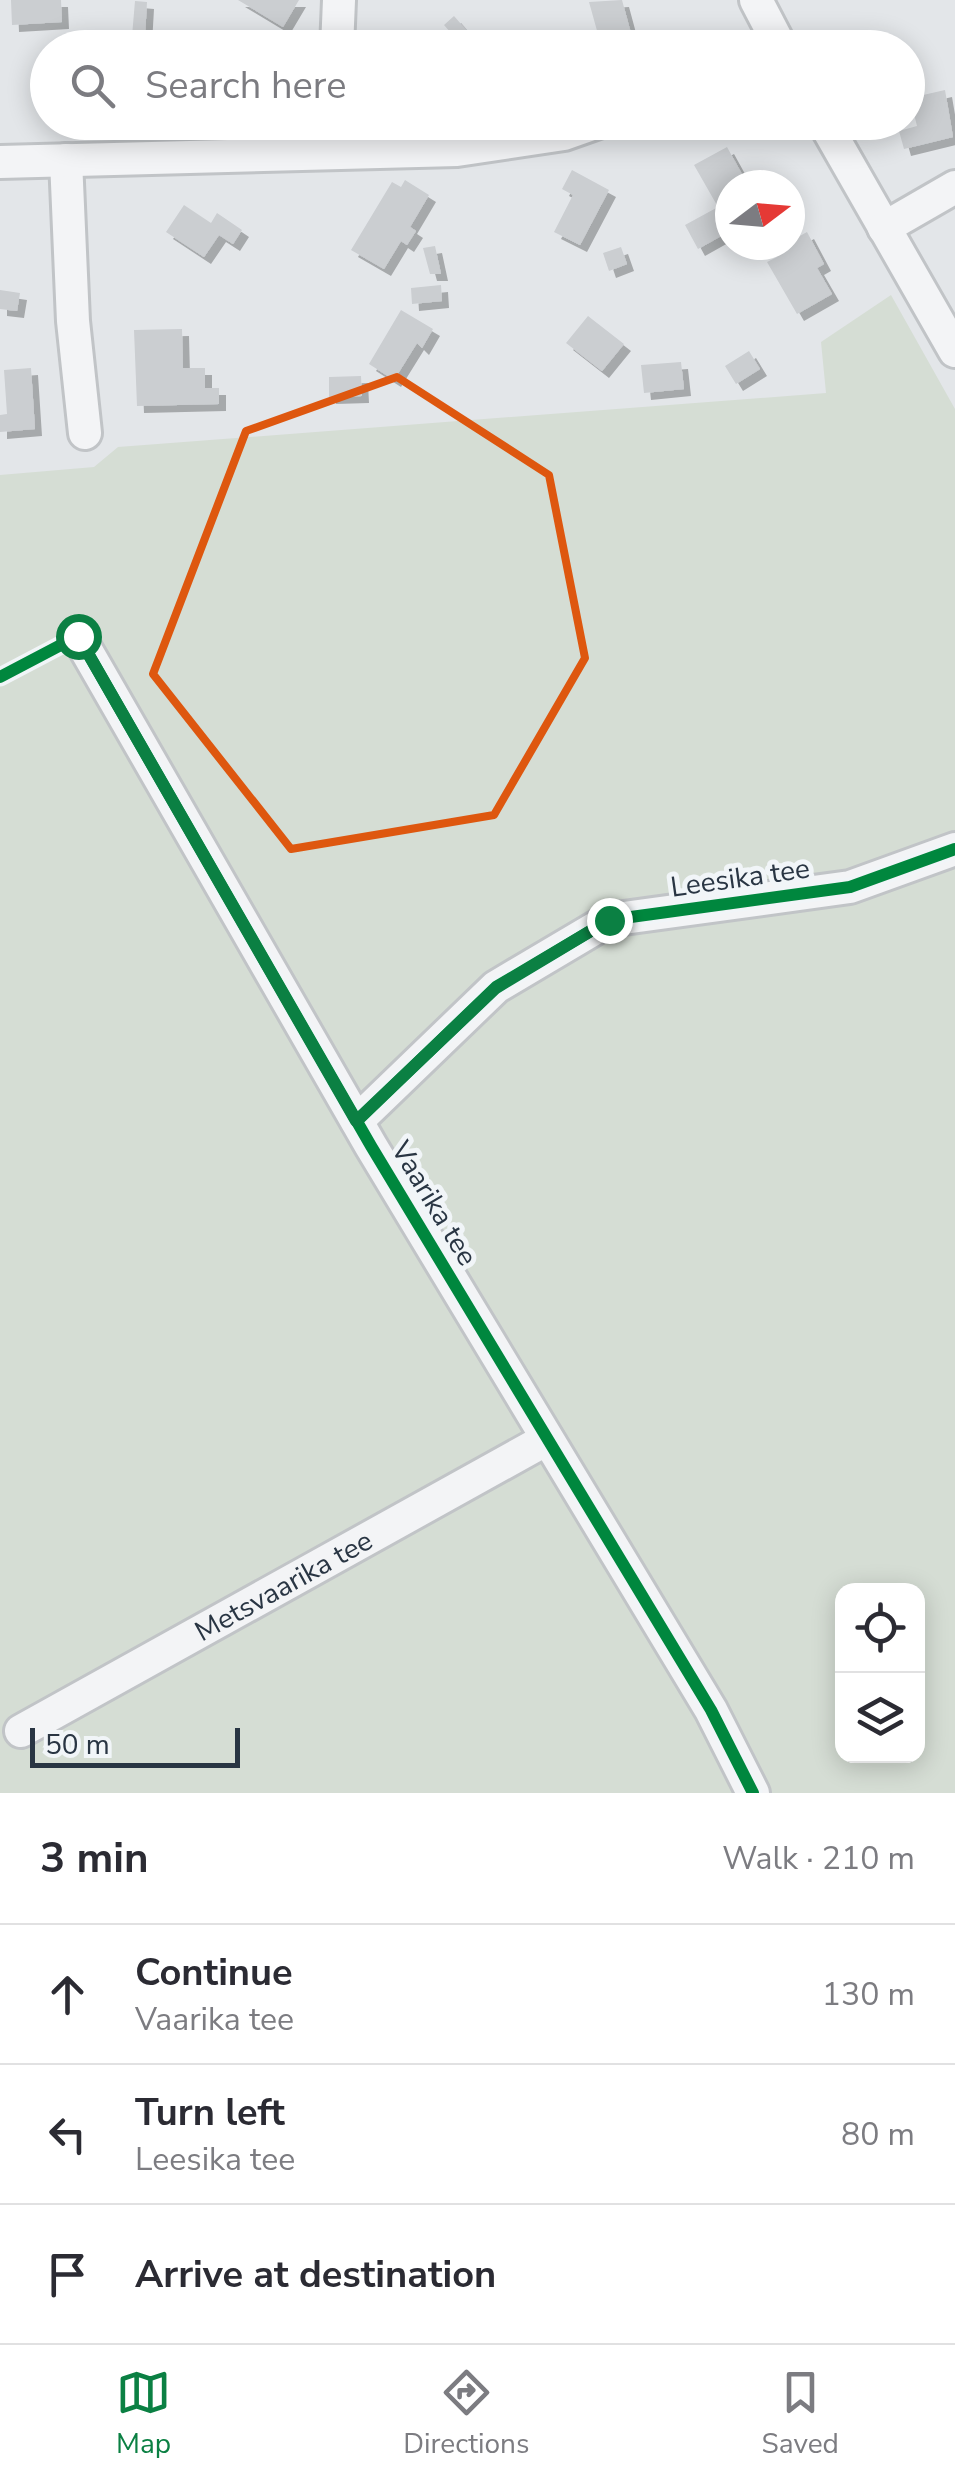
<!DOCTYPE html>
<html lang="en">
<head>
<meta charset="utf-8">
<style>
  :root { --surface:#fff; --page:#f7f7f7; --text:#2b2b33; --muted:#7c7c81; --line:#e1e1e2; --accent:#0b8043 }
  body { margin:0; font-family:"Nunito Sans",sans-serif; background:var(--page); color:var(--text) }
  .controls { position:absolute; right:30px; bottom:30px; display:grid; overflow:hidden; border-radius:20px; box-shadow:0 5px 25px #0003 }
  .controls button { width:90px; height:90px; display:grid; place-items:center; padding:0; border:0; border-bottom:2px solid var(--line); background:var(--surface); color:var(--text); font:50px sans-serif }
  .compass { position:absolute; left:715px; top:170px; width:90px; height:90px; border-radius:50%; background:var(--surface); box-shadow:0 5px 25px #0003; rotate:74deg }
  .scale { position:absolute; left:30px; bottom:25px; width:210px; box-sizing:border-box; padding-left:10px; border:5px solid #293543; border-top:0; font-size:28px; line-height:35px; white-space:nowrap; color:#293543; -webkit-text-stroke:8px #f1f5f8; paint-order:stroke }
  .stop { position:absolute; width:30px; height:30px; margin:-22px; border:8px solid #0b8043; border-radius:50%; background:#fff }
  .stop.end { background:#0b8043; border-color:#fff; box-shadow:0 2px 10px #0008 }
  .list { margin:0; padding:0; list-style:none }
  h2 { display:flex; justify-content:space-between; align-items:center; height:130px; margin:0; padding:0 40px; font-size:42px }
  h2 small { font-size:32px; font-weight:400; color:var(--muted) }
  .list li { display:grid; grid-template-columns:65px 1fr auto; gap:30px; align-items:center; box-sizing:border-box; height:140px; padding:0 40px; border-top:2px solid var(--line) }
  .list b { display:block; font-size:38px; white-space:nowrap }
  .list p { margin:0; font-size:32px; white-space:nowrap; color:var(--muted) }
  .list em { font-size:32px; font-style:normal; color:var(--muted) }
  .icon { flex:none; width:55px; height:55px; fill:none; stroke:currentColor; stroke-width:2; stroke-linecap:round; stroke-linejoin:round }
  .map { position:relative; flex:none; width:955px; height:1793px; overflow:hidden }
  .search { position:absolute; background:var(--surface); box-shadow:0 5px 25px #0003; left:30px; right:30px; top:30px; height:110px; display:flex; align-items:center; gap:25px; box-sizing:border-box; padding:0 35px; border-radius:55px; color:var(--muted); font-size:38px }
  .sheet { height:550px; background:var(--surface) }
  nav { display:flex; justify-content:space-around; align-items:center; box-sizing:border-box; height:140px; border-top:2px solid var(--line); background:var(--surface); font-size:28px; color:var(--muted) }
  nav a { display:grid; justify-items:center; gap:5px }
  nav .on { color:var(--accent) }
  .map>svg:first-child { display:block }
  .green { fill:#d5ddd4; fill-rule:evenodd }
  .building { fill:#cbced1; filter:url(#shadow) }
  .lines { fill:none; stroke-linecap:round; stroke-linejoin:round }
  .minor-casing { stroke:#c1c4c7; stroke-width:38 }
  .minor { stroke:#f3f4f6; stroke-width:32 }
  .cycleway-casing { stroke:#f1f5f8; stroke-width:19 }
  .cycleway { stroke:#00873e; stroke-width:12 }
  .route { stroke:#0b8043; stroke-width:12 }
  .marked { fill:none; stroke:#de570f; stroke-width:8; stroke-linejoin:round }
  .labels { text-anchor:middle; stroke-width:10; stroke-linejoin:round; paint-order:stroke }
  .street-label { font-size:28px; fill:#293543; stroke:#f1f5f8 }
</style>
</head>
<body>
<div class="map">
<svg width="955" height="1793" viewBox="0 0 955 1793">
  <defs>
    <filter id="shadow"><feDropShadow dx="7" dy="7" stdDeviation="0" flood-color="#0004"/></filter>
  </defs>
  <rect width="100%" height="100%" fill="#e3e6e9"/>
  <path class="green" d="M 891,295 L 955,409 L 955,1793 L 0,1793 L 0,475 L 94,467 L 118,447 L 826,393 L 821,342 ZM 842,1590 L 918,1590 L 918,1756 L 842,1756 Z"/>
  <path class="building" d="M 11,0 L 61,0 L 62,22 L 12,25 Z
    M 238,0 L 299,0 L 283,27 Z
    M 622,0 L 632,37 L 601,45 L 589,2 Z
    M 135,1 L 147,2 L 145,37 L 132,36 Z
    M 454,16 L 482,48 L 464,48 L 444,25 Z
    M 945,90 L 953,137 L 904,149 L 899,131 L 917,126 L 910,98 Z
    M 727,147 L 748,185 L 730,185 L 730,231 L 698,249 L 685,225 L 718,207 L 694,165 Z
    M 572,170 L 609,190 L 580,245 L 554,232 L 573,195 L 562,189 Z
    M 405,180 L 429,195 L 410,227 L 416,231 L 407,245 L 401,241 L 384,269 L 351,250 L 392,182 L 401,187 Z
    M 184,205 L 211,223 L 217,213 L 242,230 L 233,244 L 219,235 L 204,257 L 166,232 Z
    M 807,232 L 824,264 L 817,268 L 832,294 L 797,314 L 767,262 L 777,257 L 773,251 Z
    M 435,246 L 441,274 L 430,274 L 423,248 Z
    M 621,247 L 627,264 L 609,271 L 603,253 Z
    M 441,285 L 442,301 L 412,304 L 411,288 Z
    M 0,290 L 20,293 L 17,311 L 0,309 Z
    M 401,310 L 433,329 L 422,348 L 417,343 L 394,380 L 369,364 Z
    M 588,316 L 624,344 L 602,371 L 566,343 Z
    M 182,329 L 183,368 L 205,368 L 205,388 L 219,388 L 219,404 L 137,406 L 134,330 Z
    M 749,351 L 760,369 L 736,384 L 725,366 Z
    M 681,362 L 684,389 L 644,393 L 641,365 Z
    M 31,368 L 35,429 L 0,432 L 0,415 L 7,414 L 4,370 Z
    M 361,376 L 362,396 L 329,397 L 329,377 Z"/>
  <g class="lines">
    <g class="minor-casing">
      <g id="minor">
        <path d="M 756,0 L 781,48"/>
        <path d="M 337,48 L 339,0"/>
        <path d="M 824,122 L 955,351"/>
        <path d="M 66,160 L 73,321 L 85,433"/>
        <path d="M 0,162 L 457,150 L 564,134 L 598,122"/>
        <path d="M 884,228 L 955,187"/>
        <path d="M 78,636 L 371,1146 L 711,1710 L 753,1793"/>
        <path d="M 357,1121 L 496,987 L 609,920 L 850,887 L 955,849"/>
        <path id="s1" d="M 21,1731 L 547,1439"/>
      </g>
    </g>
    <use href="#minor" class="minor"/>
    <g class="cycleway-casing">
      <path id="cycleway" d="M 0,677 L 78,636 L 371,1146 L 711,1710 L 753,1793
        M 357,1121 L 496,987 L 609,920 L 850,887 L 955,849"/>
    </g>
    <use href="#cycleway" class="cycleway"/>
  </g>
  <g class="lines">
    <path class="route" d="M 78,636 L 356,1121 L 496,988 L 609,920"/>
  </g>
  <path class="marked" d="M 397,377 L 549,475 L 585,658 L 494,815 L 291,849 L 153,674 L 246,431 Z"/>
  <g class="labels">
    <g class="street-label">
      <text transform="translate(740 877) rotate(-8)" y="10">Leesika tee</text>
      <text transform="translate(435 1203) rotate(59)" y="10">Vaarika tee</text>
      <text dy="10" stroke="none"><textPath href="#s1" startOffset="300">Metsvaarika tee</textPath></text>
    </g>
  </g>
</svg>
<div class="controls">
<button><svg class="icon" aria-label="locate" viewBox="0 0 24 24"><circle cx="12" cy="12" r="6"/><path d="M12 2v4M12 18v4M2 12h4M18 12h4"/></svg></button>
<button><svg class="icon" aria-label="layers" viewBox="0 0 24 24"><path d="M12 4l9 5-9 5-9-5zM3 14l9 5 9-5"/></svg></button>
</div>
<svg class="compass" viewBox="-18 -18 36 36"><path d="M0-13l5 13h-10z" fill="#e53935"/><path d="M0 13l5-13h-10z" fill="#7c7c81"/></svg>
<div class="scale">50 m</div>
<div class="stop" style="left:78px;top:636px"></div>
<div class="stop end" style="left:609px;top:920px"></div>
<div class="search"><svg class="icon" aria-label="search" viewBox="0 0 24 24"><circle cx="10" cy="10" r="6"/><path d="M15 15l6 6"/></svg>Search here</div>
</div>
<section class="sheet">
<h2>3 min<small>Walk · 210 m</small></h2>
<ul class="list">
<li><svg class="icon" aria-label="ahead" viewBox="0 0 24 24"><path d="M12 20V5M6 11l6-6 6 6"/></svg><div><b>Continue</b><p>Vaarika tee</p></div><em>130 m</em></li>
<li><svg class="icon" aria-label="left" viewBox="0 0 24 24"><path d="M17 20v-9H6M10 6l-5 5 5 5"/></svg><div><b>Turn left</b><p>Leesika tee</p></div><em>80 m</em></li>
<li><svg class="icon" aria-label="arrive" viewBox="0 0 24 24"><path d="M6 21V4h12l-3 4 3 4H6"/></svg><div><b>Arrive at destination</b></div></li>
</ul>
</section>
<nav>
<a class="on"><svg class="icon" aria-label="map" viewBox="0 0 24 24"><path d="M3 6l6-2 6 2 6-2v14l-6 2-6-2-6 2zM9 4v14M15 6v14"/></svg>Map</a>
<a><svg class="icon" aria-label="directions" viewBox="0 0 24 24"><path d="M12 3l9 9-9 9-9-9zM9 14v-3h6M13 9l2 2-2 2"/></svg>Directions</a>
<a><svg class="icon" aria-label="saved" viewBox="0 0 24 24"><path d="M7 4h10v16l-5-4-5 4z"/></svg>Saved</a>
</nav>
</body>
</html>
